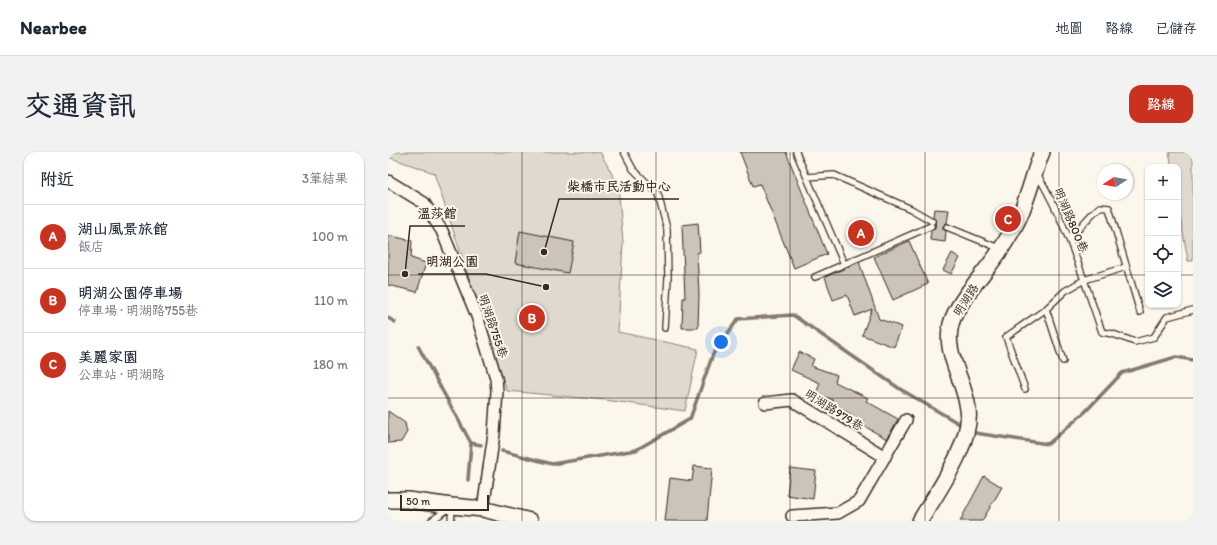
<!DOCTYPE html>
<html lang="zh-TW">
<head>
<meta charset="utf-8">
<style>
  :root { --surface:#fff; --page:#f2f2f3; --text:#1f2937; --muted:#747a83; --line:#e0e1e3; --accent:#c8321e }
  body { margin:0; font-family:Itim,"LXGW WenKai TC",sans-serif; background:var(--page); color:var(--text) }
  .controls { position:absolute; right:12px; top:12px; display:grid; overflow:hidden; border-radius:8px; box-shadow:0 1px 3px #0004 }
  .controls button { width:36px; height:36px; display:grid; place-items:center; padding:0; border:0; border-bottom:1px solid var(--line); background:var(--surface); color:var(--text); font:20px sans-serif }
  .compass { position:absolute; left:709px; top:12px; width:36px; height:36px; border-radius:50%; background:var(--surface); box-shadow:0 1px 3px #0004; rotate:259deg }
  .scale { position:absolute; left:12px; bottom:10px; width:89px; box-sizing:border-box; padding-left:4px; border:2px solid #3b2a1e; border-top:0; font-size:11px; line-height:14px; white-space:nowrap; color:#3b2a1e; -webkit-text-stroke:3px #fbf7ec; paint-order:stroke }
  .you { position:absolute; left:333px; top:190px; width:14px; height:14px; margin:-10px; border:3px solid #fff; border-radius:50%; background:#1a73e8; box-shadow:0 0 0 6px #1a73e833 }
  .badge { display:grid; place-items:center; width:26px; height:26px; border-radius:50%; background:var(--accent); color:#fff; font-size:13px; font-weight:700 }
  .pin { position:absolute; translate:-50% -50%; border:2px solid #fff; box-shadow:0 1px 4px #0006 }
  .list { margin:0; padding:0; list-style:none }
  h2 { display:flex; justify-content:space-between; align-items:center; height:52px; margin:0; padding:0 16px; font-size:17px }
  h2 small { font-size:13px; font-weight:400; color:var(--muted) }
  .list li { display:grid; grid-template-columns:26px 1fr auto; gap:12px; align-items:center; box-sizing:border-box; height:64px; padding:0 16px; border-top:1px solid var(--line) }
  .list b { display:block; font-size:15px; white-space:nowrap }
  .list p { margin:0; font-size:13px; white-space:nowrap; color:var(--muted) }
  .list em { font-size:13px; font-style:normal; color:var(--muted) }
  .icon { flex:none; width:22px; height:22px; fill:none; stroke:currentColor; stroke-width:2; stroke-linecap:round; stroke-linejoin:round }
  .map { position:relative; flex:none; width:805px; height:369px; overflow:hidden; border-radius:12px }
  header { display:flex; align-items:center; gap:24px; box-sizing:border-box; height:56px; padding:0 20px; background:var(--surface); border-bottom:1px solid var(--line) }
  header strong { font-size:19px }
  nav { display:flex; gap:22px; margin-inline-start:auto; font-size:14px }
  .intro { display:flex; align-items:center; justify-content:space-between; box-sizing:border-box; height:96px; padding:0 24px }
  h1 { margin:0; font-size:28px }
  .button { padding:10px 18px; border-radius:12px; background:var(--accent); color:#fff; font-size:14px; font-weight:700 }
  main { display:flex; gap:24px; padding:0 24px }
  aside { flex:1; background:var(--surface); border-radius:12px; box-shadow:0 1px 3px #0004 }
  .map>svg:first-child { display:block }
  .green { fill:#dfd9ce; stroke:#8d8276 }
  .lines { fill:none; stroke-linecap:round; stroke-linejoin:round }
  .stream { stroke:#85796d; stroke-width:3.5 }
  .building { fill:#ccc4b9; stroke:#3b2a1e }
  .lane-casing { stroke:#3b2a1e; stroke-width:8 }
  .street-casing { stroke:#3b2a1e; stroke-width:14 }
  .secondary-casing { stroke:#3b2a1e; stroke-width:18 }
  .lane { stroke:#fbf7ec; stroke-width:5.5 }
  .street { stroke:#fbf7ec; stroke-width:11 }
  .secondary { stroke:#fbf7ec; stroke-width:15 }
  .grid { fill:none; stroke:#3b2a1e; stroke-width:1; stroke-opacity:0.55 }
  .labels { text-anchor:middle; stroke-width:4; stroke-linejoin:round; paint-order:stroke }
  .street-label { font-size:12px; fill:#3b2a1e; stroke:#fbf7ec }
  .leader { fill:none; stroke:#3b2a1e; stroke-width:1.5 }
  .callout-dot { fill:#3b2a1e; stroke:#fbf7ec; stroke-width:1.5 }
  .callout-label { font-size:13px; text-anchor:middle; font-weight:bold; fill:#3b2a1e; stroke:#fbf7ec; stroke-width:4; stroke-linejoin:round; paint-order:stroke }
</style>
</head>
<body>
<header>
<strong>Nearbee</strong>
<nav><a>地圖</a><a>路線</a><a>已儲存</a></nav>
</header>
<div class="intro"><h1>交通資訊</h1><a class="button">路線</a></div>
<main>
<aside>
<h2>附近<small>3筆結果</small></h2>
<ul class="list">
<li><span class="badge">A</span><div><b>湖山風景旅館</b><p>飯店</p></div><em>100 m</em></li>
<li><span class="badge">B</span><div><b>明湖公園停車場</b><p>停車場 · 明湖路755巷</p></div><em>110 m</em></li>
<li><span class="badge">C</span><div><b>美麗家園</b><p>公車站 · 明湖路</p></div><em>180 m</em></li>
</ul>
</aside>
<div class="map">
<svg width="805" height="369" viewBox="0 0 805 369">
  <rect width="100%" height="100%" fill="#fbf7ec"/>
  <filter id="ink" filterUnits="userSpaceOnUse"><feTurbulence type="fractalNoise" baseFrequency=".025" numOctaves="2"/><feDisplacementMap in="SourceGraphic" scale="8" xChannelSelector="R" yChannelSelector="G"/><feConvolveMatrix kernelMatrix="1 2 1 2 8 2 1 2 1" color-interpolation-filters="sRGB"/></filter>
  <g filter="url(#ink)">
    <path class="green" d="M 0,0 L 212,0 L 230,33 L 235,90 L 230,180 L 310,197 L 297,259 L 217,248 L 119,239 L 46,21 L 0,5 Z
      M 781,0 L 805,0 L 805,109 L 800,109 L 790,52 L 790,15 L 784,15 Z"/>
    <g class="lines">
      <path class="stream" d="M 0,166 L 7,170
        M 30,194 L 83,291 L 80,328
        M 582,278 L 587,281 L 660,292 L 697,260 L 734,221 L 788,205 L 805,208
        M 83,291 L 93,293
        M 114,299 L 164,312 L 248,298 L 302,267 L 325,202 L 350,167 L 405,163 L 512,237 L 575,274"/>
    </g>
    <path class="building" d="M 352,0 L 398,0 L 439,102 L 406,116 L 372,32 L 365,34 Z
      M 546,57 L 561,58 L 559,71 L 555,74 L 555,77 L 558,79 L 557,90 L 542,88 L 543,79 L 547,76 L 548,69 L 545,64 Z
      M 310,71 L 312,100 L 309,101 L 311,142 L 310,176 L 294,176 L 295,146 L 297,146 L 294,73 Z
      M 132,79 L 186,90 L 180,121 L 127,111 Z
      M 0,83 L 24,89 L 23,106 L 38,111 L 29,140 L 0,133 Z
      M 521,89 L 540,132 L 505,148 L 486,105 Z
      M 564,101 L 572,106 L 563,122 L 555,118 Z
      M 471,110 L 491,167 L 514,175 L 506,195 L 474,183 L 484,157 L 467,164 L 459,143 L 445,148 L 437,125 Z
      M 411,200 L 426,207 L 423,214 L 449,223 L 447,230 L 480,246 L 478,249 L 510,267 L 499,287 L 474,273 L 476,269 L 443,252 L 445,248 L 428,242 L 432,231 L 403,218 Z
      M 0,259 L 17,271 L 19,280 L 13,290 L 0,291 Z
      M 306,314 L 324,316 L 319,369 L 277,369 L 282,326 L 304,329 Z
      M 402,316 L 428,319 L 425,347 L 399,343 Z
      M 596,324 L 614,335 L 594,369 L 572,369 Z"/>
    <g class="lines">
      <g class="lane-casing">
        <path id="lane" d="M 236,0 L 245,17 L 270,42 L 279,77 L 280,126 L 277,176
          M 408,0 L 456,112
          M 649,22 C 679,71 695,126 714,180 L 725,182 L 747,190 L 766,185 L 779,165 L 805,158
          M 419,25 L 446,23 L 523,57 L 544,69
          M 559,75 L 613,97
          M 681,87 C 692,77 700,64 712,55 L 721,56 L 752,160
          M 427,125 L 543,74
          M 658,157 L 675,209
          M 637,237 L 618,185 L 658,157 L 677,139 L 696,128 L 738,115
          M 43,369 L 60,357
          M 63,369 L 64,355"/>
      </g>
      <g class="street-casing">
        <path id="street" d="M 0,29 L 36,51 L 54,79 L 89,164 L 108,226 L 109,239 L 106,282 L 95,357
          M 377,251 L 404,248 L 497,305
          M 404,364 L 450,361 L 471,349 L 518,268"/>
      </g>
      <g class="secondary-casing">
        <path id="secondary" d="M 0,348 L 20,348 L 64,354 L 95,357 L 142,369
          M 532,369 C 549,340 585,291 580,257 C 577,229 555,201 563,172 C 569,149 599,119 613,97 C 620,86 627,75 632,63 C 641,43 646,20 654,0"/>
      </g>
      <use href="#lane" class="lane"/>
      <use href="#street" class="street"/>
      <use href="#secondary" class="secondary"/>
    </g>
  </g>
  <path class="grid" d="M 134,0 L 134,369M 268,0 L 268,369M 402,0 L 402,369M 537,0 L 537,369M 671,0 L 671,369M 0,123 L 760,123M 790,123 L 805,123M 0,246 L 805,246"/>
  <g class="labels">
    <g class="street-label">
      <text transform="translate(683 68) rotate(67)" y="4">明湖路800巷</text>
      <text transform="translate(578 148) rotate(-57)" y="4">明湖路</text>
      <text transform="translate(105 174) rotate(71)" y="4">明湖路755巷</text>
      <text transform="translate(446 258) rotate(32)" y="4">明湖路979巷</text>
    </g>
  </g>
  <path class="leader" d="M156 100L171 47H291M17 122L22 74H77M158 135L98 122H30"/>
  <g class="callout-dot">
    <circle cx="156" cy="100" r="4"/>
    <circle cx="17" cy="122" r="4"/>
    <circle cx="158" cy="135" r="4"/>
  </g>
  <g class="callout-label">
    <text x="231" y="39">柴橋市民活動中心</text>
    <text x="49" y="66">溫莎館</text>
    <text x="64" y="114">明湖公園</text>
  </g>
</svg>
<div class="controls">
<button>+</button>
<button>−</button>
<button><svg class="icon" aria-label="locate" viewBox="0 0 24 24"><circle cx="12" cy="12" r="6"/><path d="M12 2v4M12 18v4M2 12h4M18 12h4"/></svg></button>
<button><svg class="icon" aria-label="layers" viewBox="0 0 24 24"><path d="M12 4l9 5-9 5-9-5zM3 14l9 5 9-5"/></svg></button>
</div>
<svg class="compass" viewBox="-18 -18 36 36"><path d="M0-13l5 13h-10z" fill="#e53935"/><path d="M0 13l5-13h-10z" fill="#747a83"/></svg>
<div class="scale">50 m</div>
<div class="you"></div>
<div class="pin badge" style="left:473px;top:81px">A</div>
<div class="pin badge" style="left:144px;top:166px">B</div>
<div class="pin badge" style="left:620px;top:67px">C</div>
</div>
</main>
</body>
</html>
